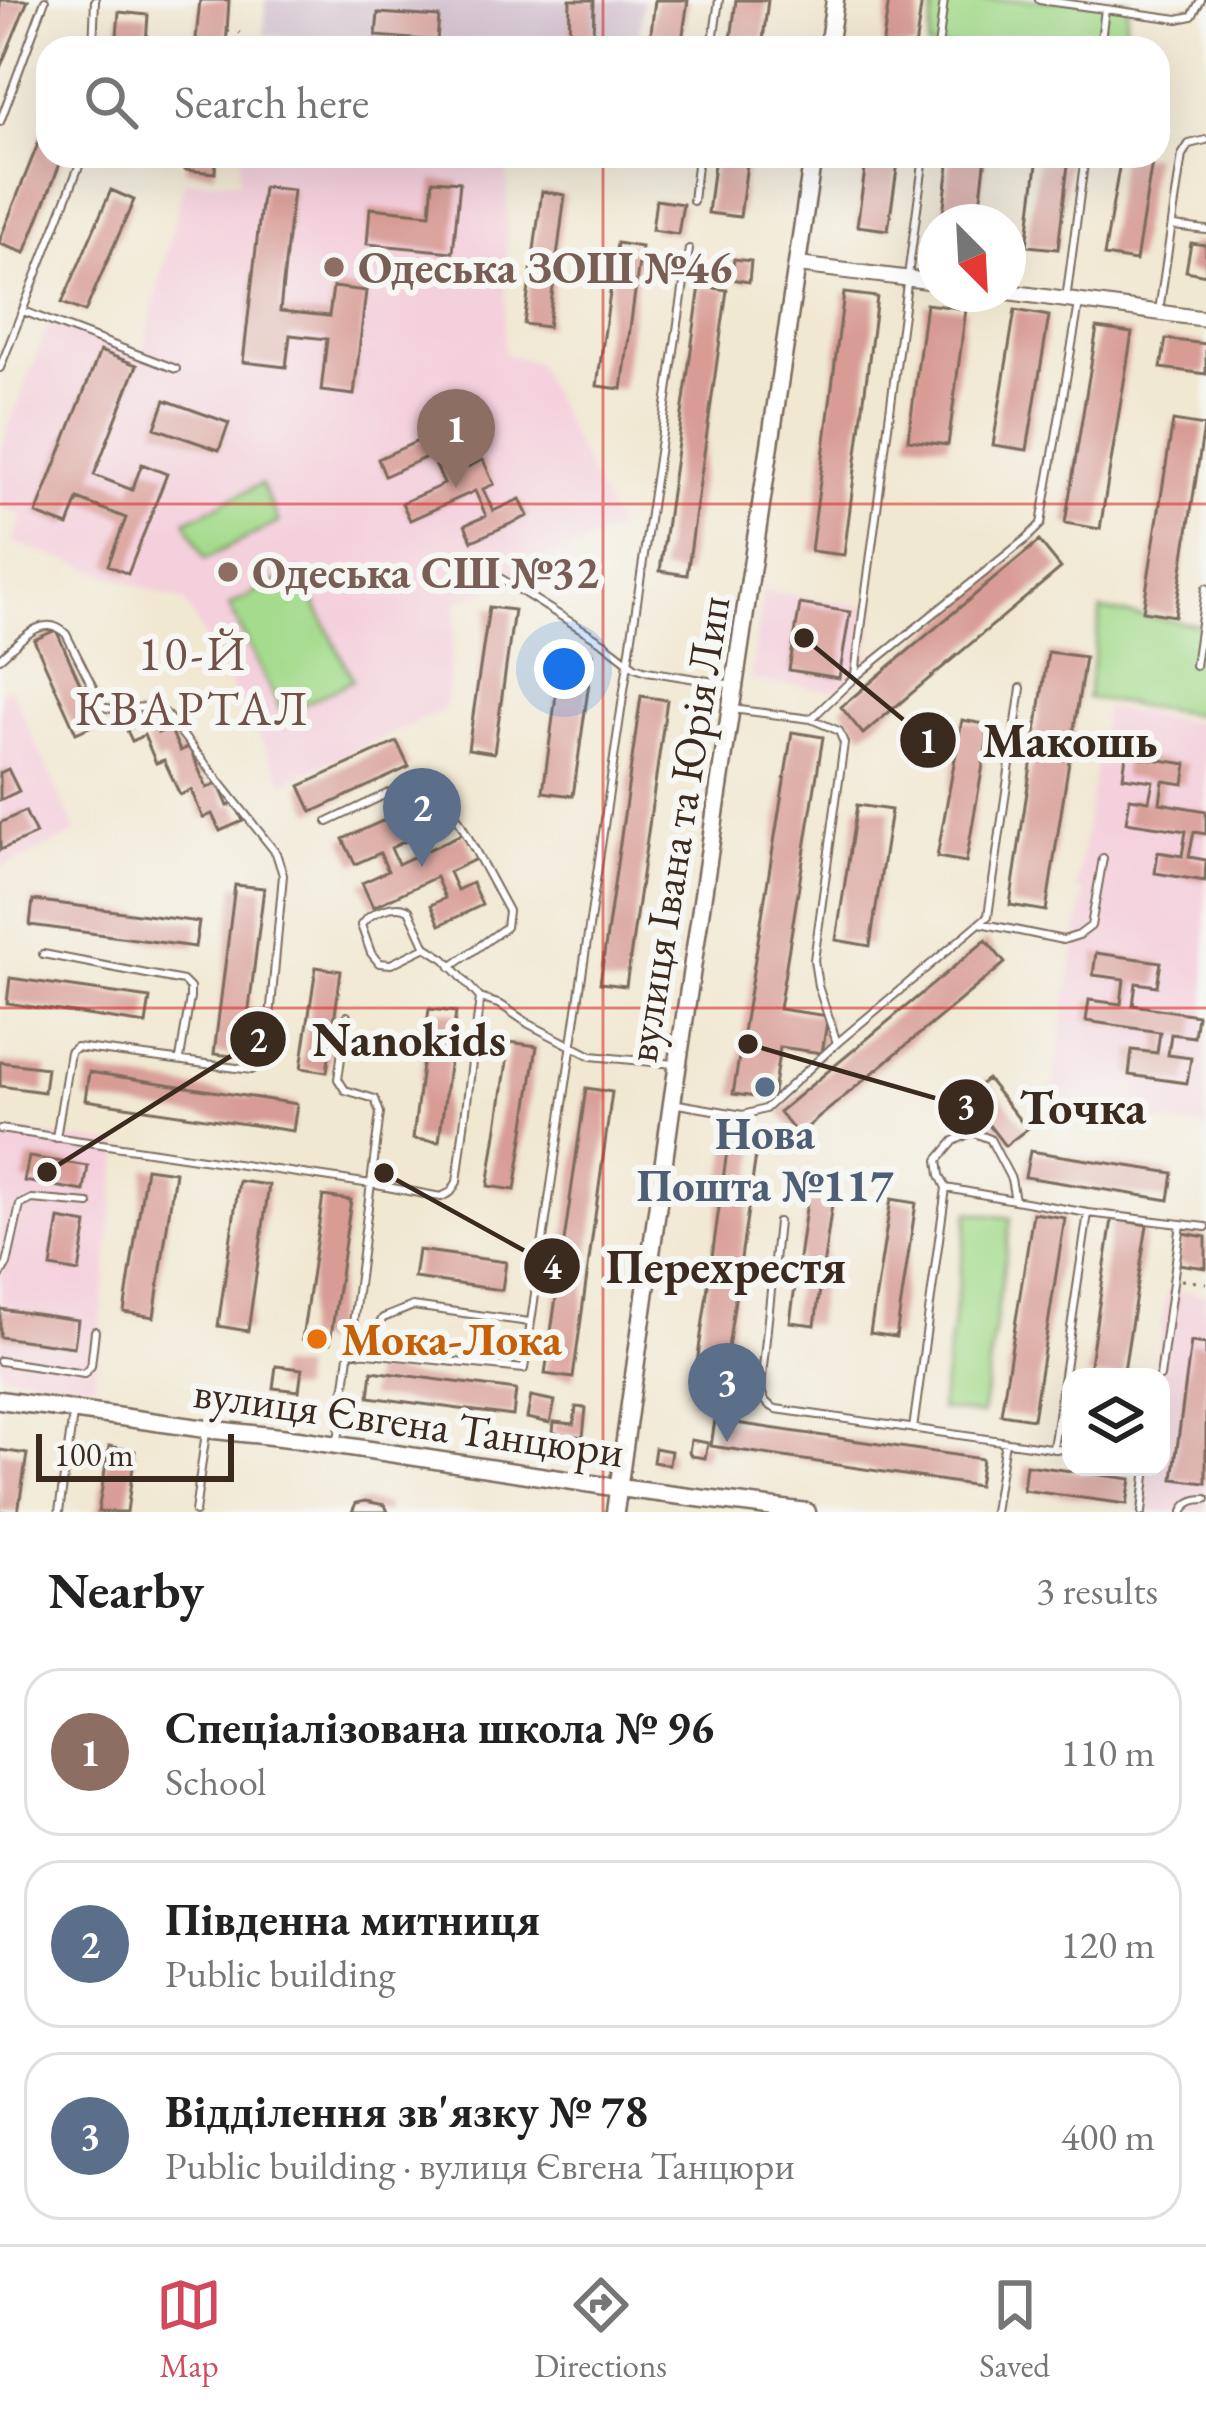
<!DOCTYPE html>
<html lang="en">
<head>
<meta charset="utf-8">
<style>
  :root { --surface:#fff; --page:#f2f2f2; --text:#222; --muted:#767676; --line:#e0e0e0; --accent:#d1495b }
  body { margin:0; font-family:"EB Garamond",serif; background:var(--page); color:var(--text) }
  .controls { position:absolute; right:36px; bottom:36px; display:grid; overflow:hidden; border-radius:24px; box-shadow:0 12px 48px #0002 }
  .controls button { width:108px; height:108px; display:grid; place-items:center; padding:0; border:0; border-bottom:3px solid var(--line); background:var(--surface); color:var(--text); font:60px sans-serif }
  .compass { position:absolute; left:918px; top:204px; width:108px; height:108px; border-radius:50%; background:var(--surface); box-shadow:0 12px 48px #0002; rotate:156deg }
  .scale { position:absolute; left:36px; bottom:30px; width:198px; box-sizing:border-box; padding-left:12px; border:6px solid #3b2a1e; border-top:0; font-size:33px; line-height:42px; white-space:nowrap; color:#3b2a1e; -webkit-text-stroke:9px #f6f6f2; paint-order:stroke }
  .you { position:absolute; left:564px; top:669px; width:42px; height:42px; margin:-30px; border:9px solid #fff; border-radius:50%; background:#1a73e8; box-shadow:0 0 0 18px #1a73e833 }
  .badge { display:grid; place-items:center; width:78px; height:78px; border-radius:50%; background:var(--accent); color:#fff; font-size:39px; font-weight:700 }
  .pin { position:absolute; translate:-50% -99px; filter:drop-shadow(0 3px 6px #0008) }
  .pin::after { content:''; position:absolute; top:63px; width:42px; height:36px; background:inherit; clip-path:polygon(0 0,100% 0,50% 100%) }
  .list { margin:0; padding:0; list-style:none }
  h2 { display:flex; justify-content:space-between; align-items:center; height:156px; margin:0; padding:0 48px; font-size:51px }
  h2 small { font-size:39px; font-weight:400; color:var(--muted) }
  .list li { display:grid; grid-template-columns:78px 1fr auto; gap:36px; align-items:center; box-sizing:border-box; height:168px; margin:0 24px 24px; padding:0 24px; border:3px solid var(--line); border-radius:36px }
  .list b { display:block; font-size:45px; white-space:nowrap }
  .list p { margin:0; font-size:39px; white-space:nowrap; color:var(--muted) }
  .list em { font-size:39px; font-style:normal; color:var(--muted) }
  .icon { flex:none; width:66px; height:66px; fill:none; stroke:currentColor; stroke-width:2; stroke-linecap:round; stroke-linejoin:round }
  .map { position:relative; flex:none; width:1206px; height:1512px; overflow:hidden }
  .search { position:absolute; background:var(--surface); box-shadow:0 12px 48px #0002; left:36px; right:36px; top:36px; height:132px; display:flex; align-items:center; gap:30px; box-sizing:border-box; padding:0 42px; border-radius:36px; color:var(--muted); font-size:45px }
  .sheet { height:732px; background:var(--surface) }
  nav { display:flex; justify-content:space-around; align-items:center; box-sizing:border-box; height:168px; border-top:3px solid var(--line); background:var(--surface); font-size:33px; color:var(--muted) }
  nav a { display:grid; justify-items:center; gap:6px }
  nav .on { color:var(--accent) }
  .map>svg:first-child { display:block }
  .built { fill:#f4cfdc }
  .industrial { fill:#d0bdcc }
  .green { fill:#a4db8c; stroke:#708255; stroke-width:3 }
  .building { fill:#d89c95 }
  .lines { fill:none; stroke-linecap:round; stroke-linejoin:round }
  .service-casing { stroke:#7b6c5d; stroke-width:10 }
  .minor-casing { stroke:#7b6c5d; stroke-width:18 }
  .tertiary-casing { stroke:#7b6c5d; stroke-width:21 }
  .path { stroke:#7b6c5d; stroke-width:3; stroke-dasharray:3 9; stroke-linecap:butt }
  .service { stroke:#fff; stroke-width:6 }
  .minor { stroke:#fff; stroke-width:14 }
  .tertiary { stroke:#fff; stroke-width:16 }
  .grid { fill:none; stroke:#d62828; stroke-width:3; stroke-opacity:0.55 }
  .education-dot { fill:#8d6e63; stroke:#f6f6f2; stroke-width:4.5 }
  .service-dot { fill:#5c6f8a; stroke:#f6f6f2; stroke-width:4.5 }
  .food-dot { fill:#e8710a; stroke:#f6f6f2; stroke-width:4.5 }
  .labels { text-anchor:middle; stroke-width:12; stroke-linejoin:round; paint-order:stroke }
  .education-label { font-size:45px; font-weight:bold; fill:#785e54; stroke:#f6f6f2; text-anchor:start }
  .street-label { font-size:45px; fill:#3b2a1e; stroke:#f6f6f2 }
  .service-label { font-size:45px; font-weight:bold; fill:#4e5e75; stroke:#f6f6f2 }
  .food-label { font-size:45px; font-weight:bold; fill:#c56008; stroke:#f6f6f2; text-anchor:start }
  .neighbourhood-label { font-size:48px; letter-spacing:3px; fill:#725248; stroke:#f6f6f2 }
  .leader { fill:none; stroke:#3b2a1e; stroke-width:4.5 }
  .callout-dot { fill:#3b2a1e; stroke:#f6f6f2; stroke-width:4.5 }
  .mark-label { font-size:36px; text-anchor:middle; font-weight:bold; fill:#fff }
  .callout-label { font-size:48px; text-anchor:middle; font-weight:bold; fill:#3b2a1e; stroke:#f6f6f2; stroke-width:12; stroke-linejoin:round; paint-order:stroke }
</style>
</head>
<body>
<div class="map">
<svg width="1206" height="1512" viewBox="0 0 1206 1512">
  <rect width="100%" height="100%" fill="#f6f6f2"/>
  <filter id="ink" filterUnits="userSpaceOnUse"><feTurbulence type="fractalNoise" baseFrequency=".00833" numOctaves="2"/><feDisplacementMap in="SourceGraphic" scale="24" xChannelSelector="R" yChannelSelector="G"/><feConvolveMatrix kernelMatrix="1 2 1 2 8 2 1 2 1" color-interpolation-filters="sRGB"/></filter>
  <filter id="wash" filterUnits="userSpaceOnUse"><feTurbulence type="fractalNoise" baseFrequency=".004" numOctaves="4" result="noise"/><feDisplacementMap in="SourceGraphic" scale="48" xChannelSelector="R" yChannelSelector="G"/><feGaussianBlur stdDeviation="2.7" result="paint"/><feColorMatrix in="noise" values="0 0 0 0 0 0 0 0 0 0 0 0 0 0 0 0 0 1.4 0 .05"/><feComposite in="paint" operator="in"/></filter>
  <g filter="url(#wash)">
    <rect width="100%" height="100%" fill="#f1e8d2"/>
    <path class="built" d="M 241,156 L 363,156 L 508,162 L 504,353 L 536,363 L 617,529 L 457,602 L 445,709 L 284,782 L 185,602 L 14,542 L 23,514 L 0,506 L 0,450 L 52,317 L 142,356 L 184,181 L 239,181 Z
      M 763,591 L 876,608 L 866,674 L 847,691 L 750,681 Z
      M 10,687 L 77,833 L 0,869 L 0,692 Z
      M 1105,708 L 1206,724 L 1206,1129 L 1050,1105 L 1084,892 L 1076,890 Z
      M 0,1131 L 120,1144 L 94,1383 L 0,1373 Z
      M 1167,1290 L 1206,1295 L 1206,1512 L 1137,1512 L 1143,1467 L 1161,1467 L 1161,1377 L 1155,1377 Z"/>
    <path class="industrial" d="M 266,0 L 643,0 L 638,48 L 409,48 L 264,35 Z"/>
    <path class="green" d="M 935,0 L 1129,0 L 1123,48 L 928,48 Z
      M 261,484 L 279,522 L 205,559 L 186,521 Z
      M 299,571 L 353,680 L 283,715 L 229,606 Z
      M 1101,610 L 1206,626 L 1206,716 L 1087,698 Z
      M 969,1212 L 1011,1218 L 982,1415 L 940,1409 Z"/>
    <g id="blocks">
      <path class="building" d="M 0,0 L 28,0 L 0,68 Z
        M 200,0 L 229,0 L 226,48 L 195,48 Z
        M 570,0 L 594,0 L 593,43 L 569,42 Z
        M 655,0 L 688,0 L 681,48 L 649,48 Z
        M 736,0 L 768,0 L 762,48 L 730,48 Z
        M 889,0 L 922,0 L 915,48 L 882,48 Z
        M 119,12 L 148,15 L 146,43 L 159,44 L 159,48 L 116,48 Z
        M 378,13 L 439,17 L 437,41 L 376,36 Z
        M 45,126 L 48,127 L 48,156 L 63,156 L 25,253 L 0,244 L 0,239 Z
        M 186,156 L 216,156 L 215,173 L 185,170 Z
        M 715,156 L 748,156 L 740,217 L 708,213 Z
        M 867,156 L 899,156 L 888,230 L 857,226 Z
        M 950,156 L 986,156 L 978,222 L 942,222 Z
        M 1038,156 L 1069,156 L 1058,249 L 1027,246 Z
        M 1121,156 L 1153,156 L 1136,261 L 1104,256 Z
        M 433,180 L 460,182 L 453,252 L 367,244 L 370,208 L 430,214 Z
        M 263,187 L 293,190 L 280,311 L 329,316 L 333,287 L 366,291 L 354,395 L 321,391 L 327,339 L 290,335 L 286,367 L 243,362 Z
        M 111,190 L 134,200 L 85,312 L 62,303 Z
        M 542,191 L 565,195 L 548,327 L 524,324 Z
        M 656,200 L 683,204 L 678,234 L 652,230 Z
        M 617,243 L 641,247 L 622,389 L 597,386 Z
        M 1191,243 L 1206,245 L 1206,275 L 1186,271 Z
        M 734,259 L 751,261 L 749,282 L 731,279 Z
        M 700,286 L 727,290 L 687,575 L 660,571 Z
        M 844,293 L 877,297 L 844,555 L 811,551 Z
        M 926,304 L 966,309 L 948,445 L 908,440 Z
        M 1015,310 L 1049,316 L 1027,450 L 993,445 Z
        M 1097,328 L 1132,333 L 1100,529 L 1065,523 Z
        M 1166,339 L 1206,344 L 1206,374 L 1161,368 Z
        M 100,351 L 137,365 L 94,475 L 132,490 L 142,464 L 167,474 L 128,574 L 108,565 L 126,518 L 78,499 L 68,526 L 36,514 Z
        M 165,400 L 229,423 L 219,450 L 155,428 Z
        M 1173,421 L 1204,426 L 1175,616 L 1143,611 Z
        M 436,433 L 446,456 L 440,459 L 448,476 L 483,460 L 494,484 L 483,489 L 493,511 L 520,499 L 528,516 L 472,541 L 465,525 L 486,516 L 475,491 L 410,520 L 402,503 L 444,484 L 431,455 L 385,476 L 378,459 Z
        M 1039,541 L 1061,568 L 863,734 L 841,707 Z
        M 800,604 L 850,612 L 839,678 L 789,670 Z
        M 489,607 L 514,610 L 494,753 L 468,749 Z
        M 56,630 L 98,723 L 76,733 L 34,640 Z
        M 562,650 L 593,654 L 573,796 L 543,792 Z
        M 1048,652 L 1085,657 L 1046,911 L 1010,905 Z
        M 641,696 L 667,700 L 626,986 L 600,983 Z
        M 146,712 L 149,719 L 152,717 L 158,733 L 170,728 L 180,751 L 189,747 L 207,788 L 218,783 L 228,806 L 235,803 L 243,821 L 220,831 L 212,814 L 203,818 L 191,790 L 180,795 L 164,760 L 156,763 L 144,735 L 132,741 L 123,722 Z
        M 962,720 L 990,725 L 966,862 L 937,857 Z
        M 792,732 L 823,737 L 779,1009 L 828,1016 L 822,1053 L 780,1047 L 772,1099 L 733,1094 Z
        M 397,742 L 409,767 L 312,812 L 300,786 Z
        M 1126,755 L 1187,764 L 1184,784 L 1163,781 L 1160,803 L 1206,811 L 1206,834 L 1194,832 L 1189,857 L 1206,860 L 1205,881 L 1155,873 L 1158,852 L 1182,856 L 1186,831 L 1126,822 L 1130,798 L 1149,801 L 1153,781 L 1123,777 Z
        M 8,769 L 19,791 L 0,800 L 0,773 Z
        M 857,805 L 891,810 L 870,946 L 836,940 Z
        M 25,811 L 36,834 L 0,850 L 0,823 Z
        M 400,813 L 412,838 L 391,848 L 398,864 L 464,833 L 476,859 L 449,872 L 457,890 L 472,883 L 482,905 L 440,925 L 431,905 L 445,898 L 436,877 L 373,907 L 362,883 L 388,871 L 380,853 L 355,864 L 343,839 Z
        M 235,885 L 264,888 L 243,1057 L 214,1054 Z
        M 33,900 L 199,922 L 195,947 L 30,925 Z
        M 986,940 L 1005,963 L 798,1135 L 779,1112 Z
        M 1096,953 L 1161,962 L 1157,986 L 1136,983 L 1133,1005 L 1197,1015 L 1194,1037 L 1171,1034 L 1168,1055 L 1191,1058 L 1187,1083 L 1129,1075 L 1132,1050 L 1157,1053 L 1160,1032 L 1086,1021 L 1089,1000 L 1121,1004 L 1124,979 L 1093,975 Z
        M 316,967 L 341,971 L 327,1072 L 301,1068 Z
        M 10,978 L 150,998 L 146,1024 L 7,1003 Z
        M 429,1009 L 456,1012 L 439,1142 L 413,1139 Z
        M 510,1042 L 537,1046 L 515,1190 L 488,1186 Z
        M 0,1062 L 47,1068 L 44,1092 L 0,1086 Z
        M 89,1072 L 297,1104 L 293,1131 L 85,1100 Z
        M 987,1079 L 1027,1129 L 1005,1146 L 966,1095 Z
        M 586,1088 L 612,1092 L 573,1378 L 545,1374 Z
        M 729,1137 L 758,1141 L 720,1403 L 692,1399 Z
        M 1030,1151 L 1173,1173 L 1169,1200 L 1025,1177 Z
        M 29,1157 L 88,1166 L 84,1191 L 24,1181 Z
        M 146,1168 L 175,1172 L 154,1317 L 124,1312 Z
        M 239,1181 L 269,1185 L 248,1331 L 218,1326 Z
        M 809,1187 L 834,1190 L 815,1325 L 790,1322 Z
        M 323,1196 L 351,1200 L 330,1343 L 302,1339 Z
        M 891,1199 L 916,1203 L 896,1337 L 870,1333 Z
        M 1033,1213 L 1065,1218 L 1033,1419 L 1001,1414 Z
        M 59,1219 L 87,1224 L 79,1272 L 51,1267 Z
        M 1112,1219 L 1147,1225 L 1123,1377 L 1088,1377 Z
        M 1183,1233 L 1206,1237 L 1206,1268 L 1178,1264 Z
        M 418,1250 L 506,1262 L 502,1290 L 414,1278 Z
        M 0,1309 L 78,1320 L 74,1347 L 0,1337 Z
        M 1191,1342 L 1206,1344 L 1206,1483 L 1173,1479 Z
        M 276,1366 L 302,1369 L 299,1391 L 273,1388 Z
        M 372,1371 L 516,1390 L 513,1416 L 369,1397 Z
        M 531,1396 L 555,1401 L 550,1423 L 527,1418 Z
        M 576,1407 L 586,1408 L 583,1437 L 553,1433 L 554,1422 L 574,1424 Z
        M 715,1420 L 982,1459 L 978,1486 L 711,1446 Z
        M 691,1440 L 708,1443 L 705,1458 L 691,1456 L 689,1452 Z
        M 109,1446 L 135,1451 L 127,1512 L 98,1512 Z
        M 655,1448 L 671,1451 L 669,1465 L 653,1462 Z
        M 0,1450 L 27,1454 L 18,1512 L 0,1512 Z
        M 1026,1465 L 1131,1479 L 1127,1504 L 1023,1490 Z
        M 365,1501 L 385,1505 L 388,1512 L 352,1512 L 356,1503 Z"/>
    </g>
  </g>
  <g filter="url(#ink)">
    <use href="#blocks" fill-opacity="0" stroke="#7b6c5d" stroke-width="3"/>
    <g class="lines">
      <g class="service-casing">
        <path id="service" d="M 1039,0 L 1178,19 L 1192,16 L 1201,0
          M 93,48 L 95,0
          M 712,48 L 719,0
          M 938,48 L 944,0
          M 1100,48 L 1105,9
          M 0,122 L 45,0
          M 693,201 L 698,156
          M 1174,226 L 1206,230
          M 1066,300 L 1085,156
          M 23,311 L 176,369
          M 1159,311 L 1182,155 L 1189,144 L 1206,140
          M 0,368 L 83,156
          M 465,556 L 604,643 L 635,667 L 647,671 L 733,685
          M 0,658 C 19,642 43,611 66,634 L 103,707 C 124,714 145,700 165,713 L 276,853 L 283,875 L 266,1062 L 252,1070 L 76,1047 L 70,1052 L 56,1138
          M 1195,666 L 1206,588
          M 855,674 L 924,156
          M 732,709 L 811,719 L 839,731 L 844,743 L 814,960 L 818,986 L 837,1043
          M 811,719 L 855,677 L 1026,539 L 1041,524 L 1079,304
          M 328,822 L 426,775 L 436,778 L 508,911 L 506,927 L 451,967
          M 980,923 L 1063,940 L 1079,935 L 1091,926 L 1103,858
          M 426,947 L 409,910 C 395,902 370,912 361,925 L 371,953 L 379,963 L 391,964 L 426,947 L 445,959 L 480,998 L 501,1005 L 529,1024 L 591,1056 L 674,1064
          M 43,954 L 183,981 L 190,988 L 190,998 L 180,1059
          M 672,1103 L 743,1115 L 765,1109 L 837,1043 L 988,916 L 1021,688
          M 0,1129 L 371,1184 L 441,1197 L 451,1192 L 457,1182 L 480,998
          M 1015,1200 L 1011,1179 L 990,1139 L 972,1132 L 954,1141 L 938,1160 L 940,1175 L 946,1188 L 1088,1213 L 1206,1227
          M 778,1222 L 761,1387 C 762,1399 766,1404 776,1409 L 1071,1451
          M 0,1276 L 7,1264 L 20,1205 L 32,1199 L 89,1204
          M 349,1351 L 524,1369 L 689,249
          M 361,1353 L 383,1318 L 413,1306 L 529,1322
          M 0,1361 L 84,1374 L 91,1366 L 95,1331
          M 1160,1377 L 1181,1224
          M 913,1429 L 946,1188
          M 338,1441 L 380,1113 L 375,1099 L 345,1090 L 338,1079 L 347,1016
          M 1053,1449 L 1088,1213
          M 59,1512 L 73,1415
          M 195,1512 L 206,1432
          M 994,1512 L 1005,1442
          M 1142,1512 L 1147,1467
          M 1183,1512 C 1186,1502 1196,1499 1206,1499"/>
      </g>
      <g class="minor-casing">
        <path id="minor" d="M 798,265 L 936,282
          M 1008,292 L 1206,319"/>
      </g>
      <g class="tertiary-casing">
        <path id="tertiary" d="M 828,48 L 835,0
          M 0,1400 L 206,1429 L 298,1439 L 619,1488 L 807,1512
          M 615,1512 L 672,1103 L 813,156"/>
      </g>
      <path class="path" d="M 227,31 L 240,33
        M 1181,1280 L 1206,1283"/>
      <use href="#service" class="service"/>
      <use href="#minor" class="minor"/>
      <use href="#tertiary" class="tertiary"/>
    </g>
  </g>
  <path class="grid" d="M 603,0 L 603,48M 603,156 L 603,1512M 0,504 L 1206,504M 0,1008 L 1206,1008"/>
  <g class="education-dot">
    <circle cx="334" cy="267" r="12"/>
    <circle cx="228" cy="572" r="12"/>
  </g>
  <circle class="service-dot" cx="765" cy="1087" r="12"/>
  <circle class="food-dot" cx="317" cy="1339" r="12"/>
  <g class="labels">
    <g class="education-label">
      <text x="358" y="283">Одеська ЗОШ №46</text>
      <text x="252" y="588">Одеська СШ №32</text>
    </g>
    <g class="street-label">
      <text transform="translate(677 829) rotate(-81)" y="16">вулиця Івана та Юрія Лип</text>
      <text transform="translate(409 1421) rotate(8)" y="16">вулиця Євгена Танцюри</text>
    </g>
    <g class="service-label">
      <text x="765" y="1149">Нова<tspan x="765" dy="52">Пошта №117</tspan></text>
    </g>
    <g class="food-label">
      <text x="341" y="1355">Мока-Лока</text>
    </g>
    <g class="neighbourhood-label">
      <text x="193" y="670">10-Й<tspan x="193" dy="55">КВАРТАЛ</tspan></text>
    </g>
  </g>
  <path class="leader" d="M804 638L928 740M47 1172L258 1039M748 1044L966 1107M384 1173L552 1266"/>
  <g class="callout-dot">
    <circle cx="804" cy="638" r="12"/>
    <circle cx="47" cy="1172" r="12"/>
    <circle cx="748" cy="1044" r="12"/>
    <circle cx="384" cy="1173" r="12"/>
    <circle cx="928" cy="740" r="30"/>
    <circle cx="258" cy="1039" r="30"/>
    <circle cx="966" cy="1107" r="30"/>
    <circle cx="552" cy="1266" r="30"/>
  </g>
  <g class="mark-label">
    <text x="928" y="753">1</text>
    <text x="258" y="1052">2</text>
    <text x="966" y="1119">3</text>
    <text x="552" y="1279">4</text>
  </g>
  <g class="callout-label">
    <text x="1070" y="757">Макошь</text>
    <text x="409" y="1056">Nanokids</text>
    <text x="1083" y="1124">Точка</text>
    <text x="726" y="1283">Перехрестя</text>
  </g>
</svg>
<div class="controls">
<button><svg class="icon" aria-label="layers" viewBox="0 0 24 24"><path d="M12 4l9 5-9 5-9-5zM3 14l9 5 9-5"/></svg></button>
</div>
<svg class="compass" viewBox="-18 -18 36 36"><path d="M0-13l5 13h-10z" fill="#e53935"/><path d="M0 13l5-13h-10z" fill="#767676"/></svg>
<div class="scale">100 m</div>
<div class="you"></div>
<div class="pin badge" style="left:456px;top:488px;background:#8d6e63">1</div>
<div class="pin badge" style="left:422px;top:867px;background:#5c6f8a">2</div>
<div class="pin badge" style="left:727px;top:1442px;background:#5c6f8a">3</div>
<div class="search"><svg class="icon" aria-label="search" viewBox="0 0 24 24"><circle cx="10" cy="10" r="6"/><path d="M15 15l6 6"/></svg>Search here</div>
</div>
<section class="sheet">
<h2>Nearby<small>3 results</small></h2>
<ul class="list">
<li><span class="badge" style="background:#8d6e63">1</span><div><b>Спеціалізована школа № 96</b><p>School</p></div><em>110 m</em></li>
<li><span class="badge" style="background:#5c6f8a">2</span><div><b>Південна митниця</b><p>Public building</p></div><em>120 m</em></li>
<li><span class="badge" style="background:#5c6f8a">3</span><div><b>Відділення зв'язку № 78</b><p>Public building · вулиця Євгена Танцюри</p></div><em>400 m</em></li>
</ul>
</section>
<nav>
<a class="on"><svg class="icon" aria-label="map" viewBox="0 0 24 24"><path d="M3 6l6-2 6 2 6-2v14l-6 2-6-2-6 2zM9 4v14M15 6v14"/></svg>Map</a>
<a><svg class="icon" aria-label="directions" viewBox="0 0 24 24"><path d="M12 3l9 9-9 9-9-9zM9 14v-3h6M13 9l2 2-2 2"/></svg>Directions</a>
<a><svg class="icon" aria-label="saved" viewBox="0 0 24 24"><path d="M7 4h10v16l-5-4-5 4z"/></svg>Saved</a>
</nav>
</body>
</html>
